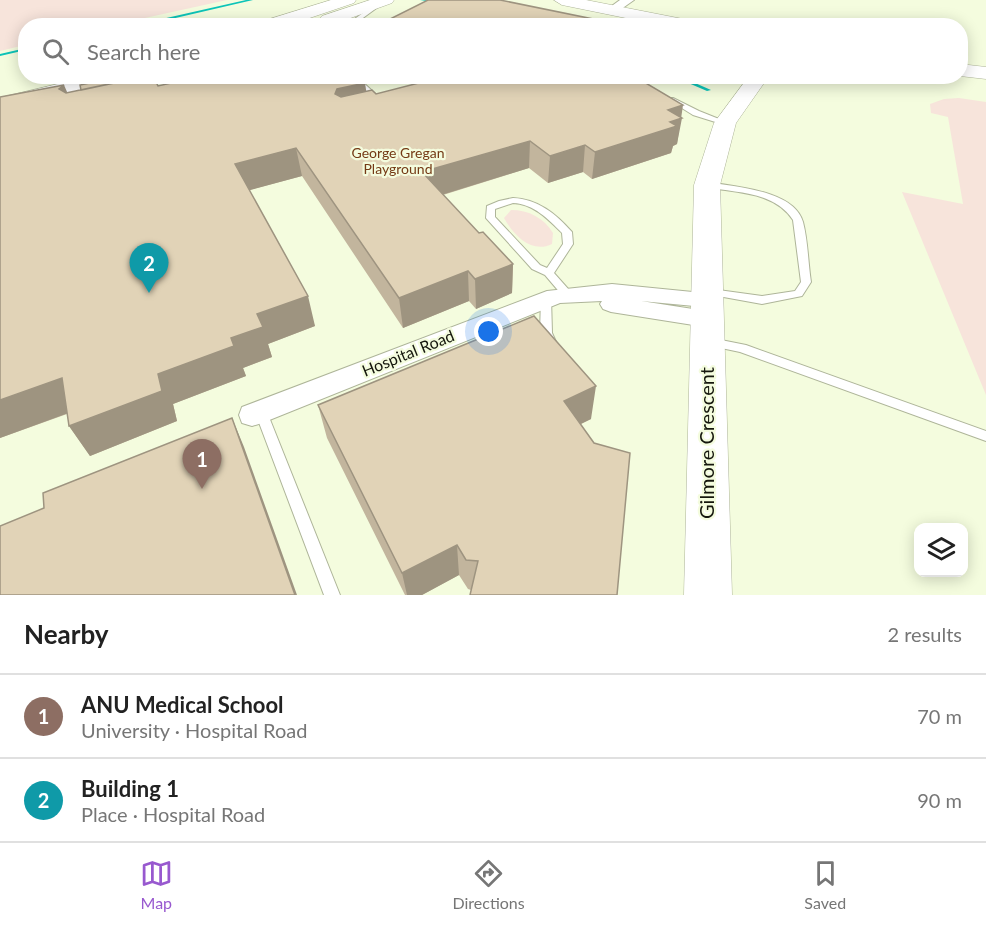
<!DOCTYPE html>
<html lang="en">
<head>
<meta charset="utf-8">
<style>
  :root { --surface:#fff; --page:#f2f2f2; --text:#222; --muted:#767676; --line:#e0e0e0; --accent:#9859cf }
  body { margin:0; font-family:Lato,sans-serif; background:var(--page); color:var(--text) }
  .controls { position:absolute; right:18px; bottom:18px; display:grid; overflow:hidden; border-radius:12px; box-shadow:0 3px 15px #0003 }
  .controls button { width:54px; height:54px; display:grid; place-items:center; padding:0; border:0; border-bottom:2px solid var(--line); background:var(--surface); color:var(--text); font:30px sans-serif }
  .you { position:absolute; left:489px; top:332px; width:21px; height:21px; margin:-15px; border:4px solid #fff; border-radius:50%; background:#1a73e8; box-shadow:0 0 0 9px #1a73e833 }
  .badge { display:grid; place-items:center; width:39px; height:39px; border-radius:50%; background:var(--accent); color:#fff; font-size:20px; font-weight:700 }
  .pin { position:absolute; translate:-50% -50px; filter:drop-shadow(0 2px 3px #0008) }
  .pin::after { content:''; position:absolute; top:32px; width:21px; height:18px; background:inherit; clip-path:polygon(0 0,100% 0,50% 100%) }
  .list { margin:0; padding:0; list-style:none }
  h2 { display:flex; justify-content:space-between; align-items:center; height:78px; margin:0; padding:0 24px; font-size:26px }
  h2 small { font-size:20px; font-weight:400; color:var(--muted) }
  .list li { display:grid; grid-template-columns:39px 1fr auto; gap:18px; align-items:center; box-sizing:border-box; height:84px; padding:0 24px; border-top:2px solid var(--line) }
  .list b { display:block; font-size:22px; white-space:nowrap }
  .list p { margin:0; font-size:20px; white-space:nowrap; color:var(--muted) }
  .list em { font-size:20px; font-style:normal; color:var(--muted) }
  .icon { flex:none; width:33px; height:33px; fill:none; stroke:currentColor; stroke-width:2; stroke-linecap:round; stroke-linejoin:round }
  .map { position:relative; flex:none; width:986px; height:595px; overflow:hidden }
  .search { position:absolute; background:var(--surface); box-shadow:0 3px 15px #0003; left:18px; right:18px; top:18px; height:66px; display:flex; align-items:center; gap:15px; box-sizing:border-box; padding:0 21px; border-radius:24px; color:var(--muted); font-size:22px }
  .sheet { height:246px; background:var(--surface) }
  nav { display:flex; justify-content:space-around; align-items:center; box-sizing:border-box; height:84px; border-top:2px solid var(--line); background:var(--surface); font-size:16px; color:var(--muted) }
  nav a { display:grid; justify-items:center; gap:3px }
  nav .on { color:var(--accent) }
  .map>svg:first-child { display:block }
  .green { fill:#f7e4db }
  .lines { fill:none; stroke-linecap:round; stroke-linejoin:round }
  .stream { fill:#0cc4b8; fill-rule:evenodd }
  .lane-casing { stroke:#aeb599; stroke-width:2 }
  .street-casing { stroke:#aeb599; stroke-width:2 }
  .secondary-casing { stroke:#aeb599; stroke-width:1 }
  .primary-casing { stroke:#aeb599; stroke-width:1 }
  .lane { fill:#fff; fill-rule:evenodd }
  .street { fill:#fff; fill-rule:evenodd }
  .secondary { fill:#fff; fill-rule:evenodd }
  .primary { fill:#fff; fill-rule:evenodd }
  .wall { fill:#c2b59d }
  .shaded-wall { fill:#9e9480 }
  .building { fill:#e1d3b7; stroke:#9e9480; stroke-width:1.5 }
  .labels { text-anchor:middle; stroke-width:4.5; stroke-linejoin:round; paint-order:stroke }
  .far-park-label { font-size:14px; fill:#743a15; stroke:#f4fcde }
  .street-label { font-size:16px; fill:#15170d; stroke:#f4fcde }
  .near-street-label { font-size:20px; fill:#15170d; stroke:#f4fcde }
</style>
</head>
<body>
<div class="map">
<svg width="986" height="595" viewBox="0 0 986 595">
  <rect width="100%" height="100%" fill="#f4fcde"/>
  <path class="green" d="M 0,0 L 227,0 L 113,25 L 26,26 L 25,45 L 0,51 Z
    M 959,98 L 986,102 L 986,395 L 902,192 L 963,204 L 948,117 L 931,113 L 930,104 L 944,99 Z
    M 511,210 C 529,210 544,218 553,233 L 552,244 C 532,254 514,236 504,218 Z"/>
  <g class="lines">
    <path class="stream" d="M 246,0 L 253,0 L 141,26 L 131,26 Z
      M 420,0 L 429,0 L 427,1 Z
      M 26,48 L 26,50 L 0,56 L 0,54 Z
      M 672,76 L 679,76 L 711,90 L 707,91 Z"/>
    <g class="lane-casing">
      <path id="lane" d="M 380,1 L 382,4 L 352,26 L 339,26 L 336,23 L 318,25 L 315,23 L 337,19 L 346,25 Z
        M 349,76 L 356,76 L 381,99 L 381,101 L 377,101 Z
        M 669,98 L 673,98 L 699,111 L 729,123 L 725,125 L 693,115 L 669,100 Z
        M 708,182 C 735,187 794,190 803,222 C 808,241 808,263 811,282 L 802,296 L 762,304 L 707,294 L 706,292 L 711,289 L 762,296 L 795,291 L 801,282 L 793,220 C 774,191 736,193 705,187 L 704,185 Z
        M 513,198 C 538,199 556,214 572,232 L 573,244 L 554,273 L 570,291 L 571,293 L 570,295 L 562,295 L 545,275 L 532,269 L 486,218 L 487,206 L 499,201 ZM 513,203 C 534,204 548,219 562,233 L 563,244 L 547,268 L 540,265 L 495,217 L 495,209 Z
        M 546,294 L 551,298 L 552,333 L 557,344 L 555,347 L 547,347 L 540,333 L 541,298 Z
        M 711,338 L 746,345 L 986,431 L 986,441 L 740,352 L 707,345 L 705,342 L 707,339 Z
        M 261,407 L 265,408 L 267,412 L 340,595 L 324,595 L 255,412 L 257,408 Z"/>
    </g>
    <g class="street-casing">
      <path id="street" d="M 620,0 L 634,0 L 617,12 L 609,12 L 609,8 Z
        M 612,284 L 713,294 L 716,299 L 713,304 L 705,307 L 641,301 L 706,311 L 714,313 L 718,319 L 714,325 L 706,327 L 611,312 L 603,309 L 600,304 L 602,301 L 560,303 L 262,423 L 252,426 L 242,423 L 239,415 L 242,407 L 547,291 Z"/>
    </g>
    <g class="secondary-casing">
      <path id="secondary" d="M 554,0 L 586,0 L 693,21 L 701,26 L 665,26 L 562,5 Z
        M 960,64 L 986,67 L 986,79 L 960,76 Z
        M 749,76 L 769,76 L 736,123 L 720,185 L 732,595 L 684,595 L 694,185 L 714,123 Z"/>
    </g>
    <g class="primary-casing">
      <path id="primary" d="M 331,0 L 356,0 L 354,3 L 286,26 L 257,26 L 260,22 Z
        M 370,0 L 394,0 L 392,3 L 334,24 L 322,24 L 319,20 L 322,16 Z
        M 91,76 L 129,76 L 126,80 L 0,112 L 0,98 Z"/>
    </g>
    <use href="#lane" class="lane"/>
    <use href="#street" class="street"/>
    <use href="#secondary" class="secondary"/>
    <use href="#primary" class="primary"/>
  </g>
  <path class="wall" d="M 390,19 L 598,20 L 597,26 L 391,26 Z
    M 158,86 L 367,91 L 376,94 L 681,117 L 677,144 L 673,146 L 671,153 L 592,179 L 583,172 L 548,183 L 529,168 L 443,195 L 479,233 L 513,264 L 512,293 L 476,309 L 469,301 L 403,328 L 302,176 L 249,190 L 315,326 L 268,344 L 272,357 L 243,368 L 246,376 L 173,404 L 177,421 L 90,456 L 69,426 L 67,414 L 0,438 L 0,97 Z
    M 318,405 L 591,419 L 581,424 L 471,590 L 468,589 L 459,575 L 422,595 L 405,595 L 327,438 Z"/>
  <path class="shaded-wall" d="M 598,20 L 597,26 L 591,26 Z
    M 365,83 L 369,109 L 335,94 L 337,89 Z
    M 64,85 L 75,110 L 59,89 Z
    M 683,105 L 681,119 L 682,118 L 677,144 L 673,146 L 671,153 L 592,179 L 595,152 L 668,110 Z
    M 530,141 L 529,168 L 425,200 L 422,172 Z
    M 585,145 L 583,172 L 548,183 L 550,156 Z
    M 296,148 L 302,176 L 243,192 L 235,164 Z
    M 513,264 L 512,293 L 476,309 L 475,279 Z
    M 468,271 L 469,301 L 403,328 L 399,298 Z
    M 308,296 L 315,326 L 268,344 L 272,357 L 243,368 L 246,376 L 173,404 L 177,421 L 90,456 L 69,426 L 158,374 L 231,338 L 257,314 Z
    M 62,378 L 82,408 L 0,438 L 0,400 Z
    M 596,386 L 591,419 L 560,434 L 564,401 Z
    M 232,418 L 244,447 L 297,595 L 295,595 Z
    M 457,545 L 459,575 L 422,595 L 407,595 L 402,573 Z"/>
  <path class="building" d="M 428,0 L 500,0 L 598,20 L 591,26 L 417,26 L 390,19 Z
    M 124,76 L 147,76 L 81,90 L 80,85 Z
    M 147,76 L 153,76 L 158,86 L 203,76 L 358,76 L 365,83 L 337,89 L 335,94 L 341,97 L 372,90 L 376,94 L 446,76 L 634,76 L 683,105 L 668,110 L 682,118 L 670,122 L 677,126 L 595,152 L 585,145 L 550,156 L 530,141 L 422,172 L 479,233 L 483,232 L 513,264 L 475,279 L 468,271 L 399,298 L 296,148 L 235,164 L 308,296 L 257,314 L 263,327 L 231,338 L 234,346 L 158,374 L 162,391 L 69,426 L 62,378 L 0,400 L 0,97 L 64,85 L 59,89 L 66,93 Z
    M 534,316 L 596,386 L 564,401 L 594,443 L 630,453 L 617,595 L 470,595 L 478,561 L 466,560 L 457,545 L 402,573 L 318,405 Z
    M 232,418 L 295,595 L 0,595 L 0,526 L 44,508 L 43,493 Z"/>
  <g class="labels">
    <g class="far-park-label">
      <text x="398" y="158">George Gregan<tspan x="398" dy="16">Playground</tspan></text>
    </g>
    <g class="street-label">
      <text transform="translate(408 353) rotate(-22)" y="6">Hospital Road</text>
    </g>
    <g class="near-street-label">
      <text transform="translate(707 443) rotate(-90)" y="7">Gilmore Crescent</text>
    </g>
  </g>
</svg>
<div class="controls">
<button><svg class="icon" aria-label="layers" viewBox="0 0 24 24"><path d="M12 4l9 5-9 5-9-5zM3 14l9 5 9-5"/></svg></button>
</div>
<div class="you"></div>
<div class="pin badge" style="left:202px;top:489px;background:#8d6e63">1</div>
<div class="pin badge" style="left:149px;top:293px;background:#0f9aa8">2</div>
<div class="search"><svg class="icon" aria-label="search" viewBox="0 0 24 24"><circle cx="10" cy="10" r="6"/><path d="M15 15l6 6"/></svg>Search here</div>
</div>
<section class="sheet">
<h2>Nearby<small>2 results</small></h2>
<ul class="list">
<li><span class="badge" style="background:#8d6e63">1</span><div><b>ANU Medical School</b><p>University · Hospital Road</p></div><em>70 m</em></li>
<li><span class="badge" style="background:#0f9aa8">2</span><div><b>Building 1</b><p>Place · Hospital Road</p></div><em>90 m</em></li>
</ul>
</section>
<nav>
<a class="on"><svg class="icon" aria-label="map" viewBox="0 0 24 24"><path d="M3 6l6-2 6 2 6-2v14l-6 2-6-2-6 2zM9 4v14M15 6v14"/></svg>Map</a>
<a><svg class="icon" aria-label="directions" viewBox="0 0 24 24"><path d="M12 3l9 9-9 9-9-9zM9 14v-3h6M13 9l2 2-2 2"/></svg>Directions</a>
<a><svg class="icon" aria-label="saved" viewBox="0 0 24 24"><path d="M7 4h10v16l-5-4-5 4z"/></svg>Saved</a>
</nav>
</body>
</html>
